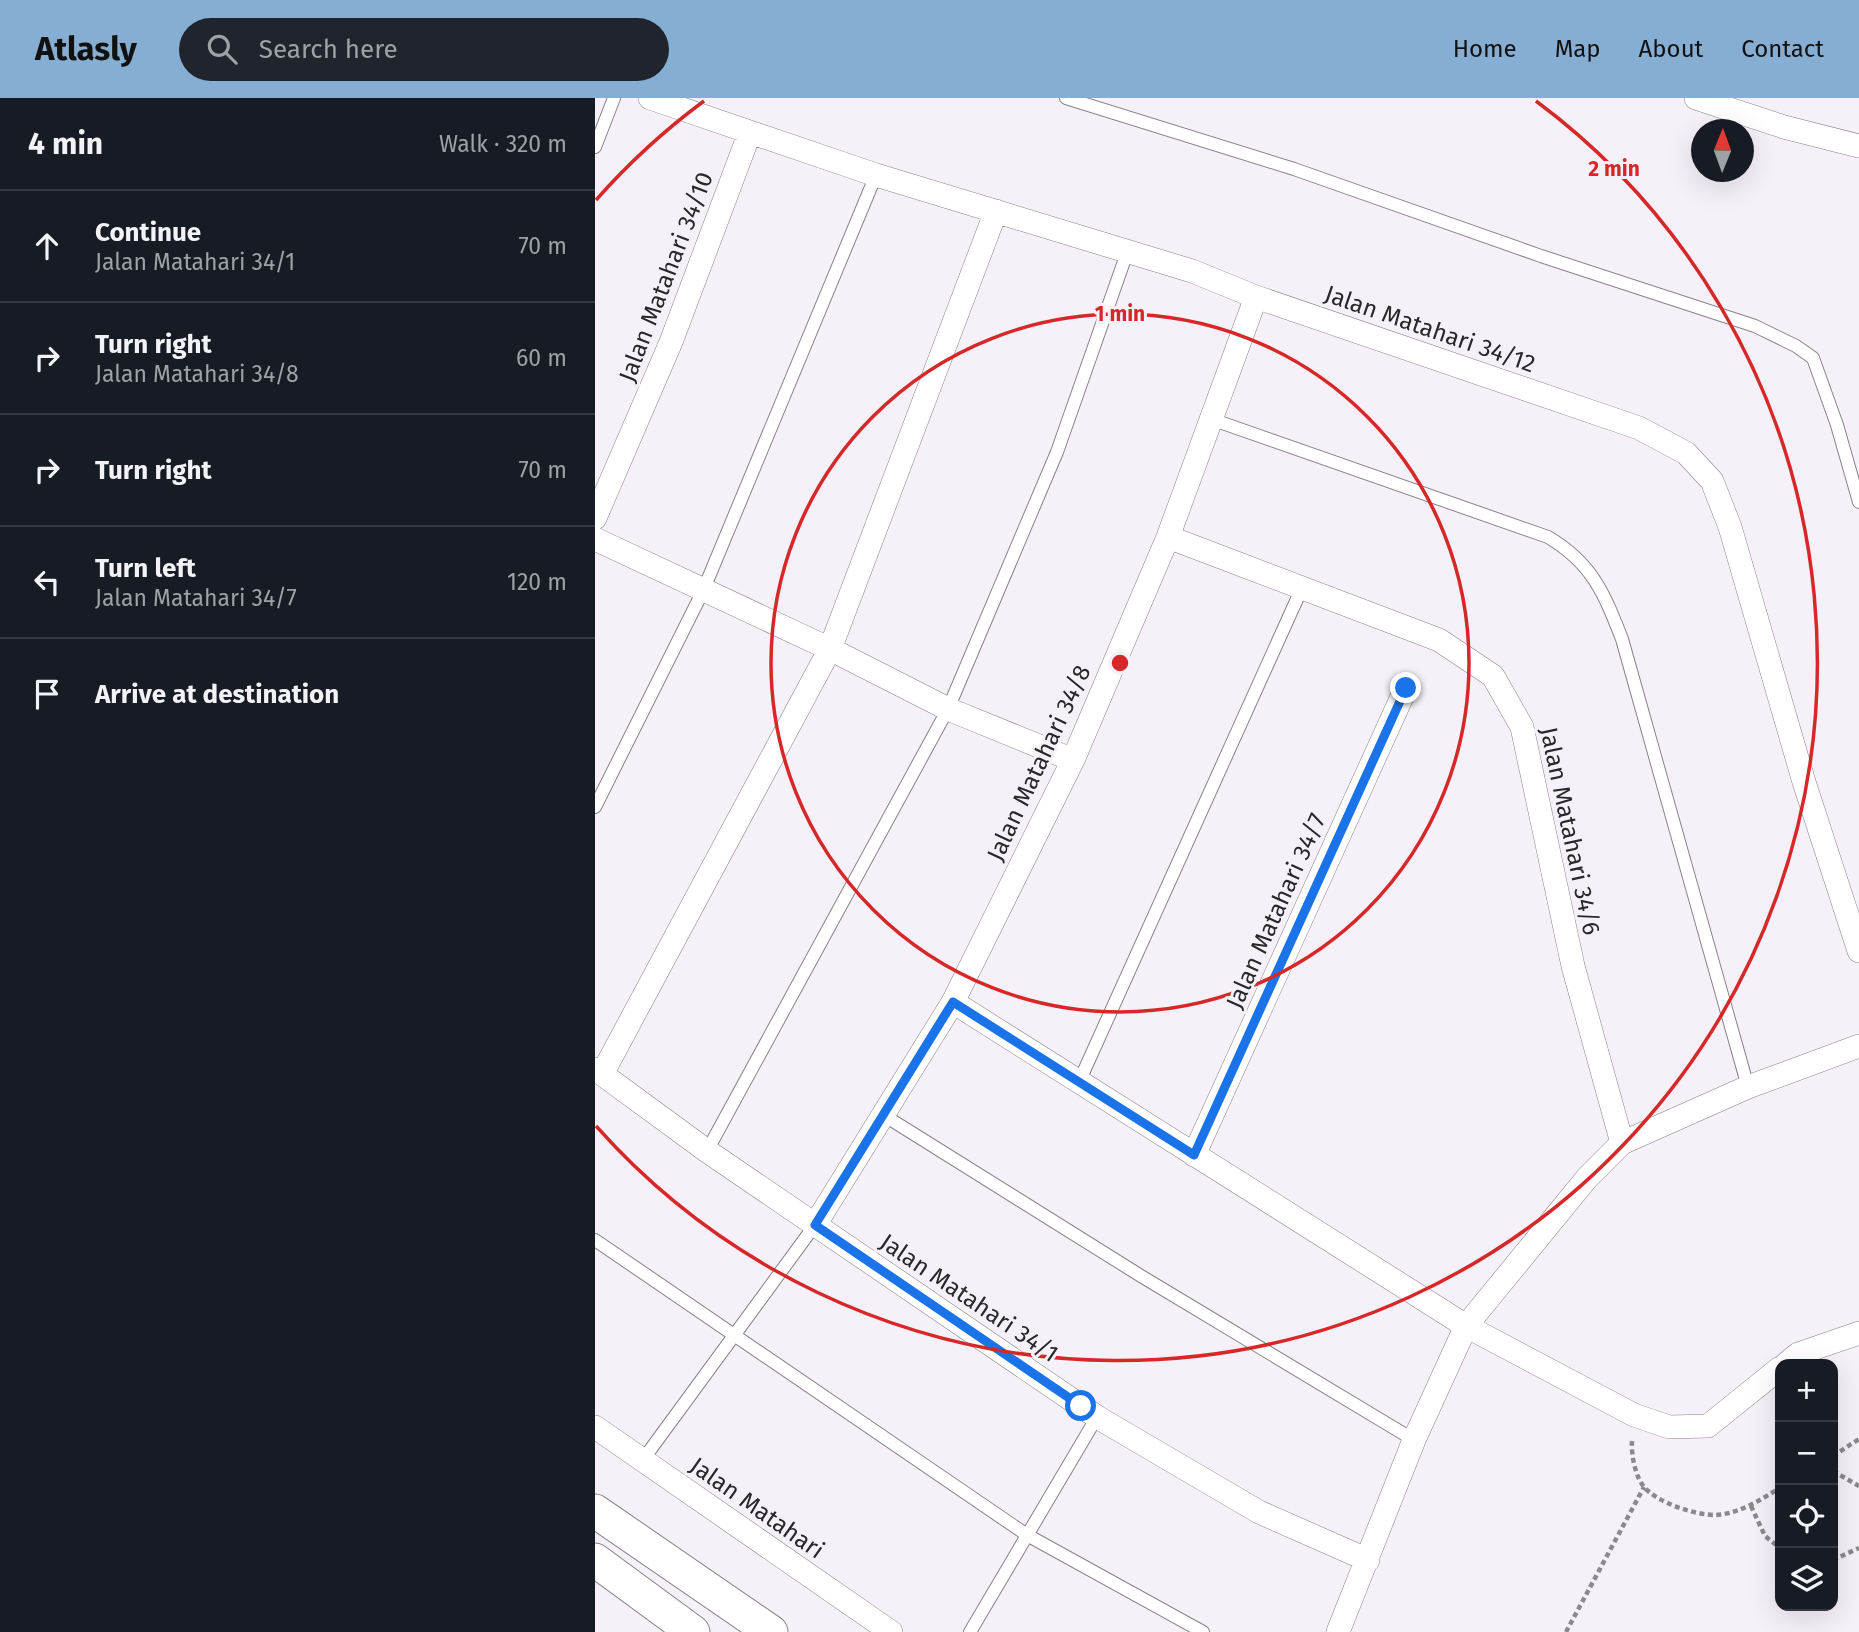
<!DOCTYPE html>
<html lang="en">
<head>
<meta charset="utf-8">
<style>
  :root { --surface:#171b24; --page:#20242c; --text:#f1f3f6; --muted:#9ea1a6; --line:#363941; --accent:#86add2 }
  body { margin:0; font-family:"Fira Sans",sans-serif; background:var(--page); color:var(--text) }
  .controls { position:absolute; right:21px; bottom:21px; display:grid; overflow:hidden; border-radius:14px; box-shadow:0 7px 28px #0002 }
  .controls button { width:63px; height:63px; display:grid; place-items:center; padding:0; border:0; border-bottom:2px solid var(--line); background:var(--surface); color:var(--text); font:35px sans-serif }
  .compass { position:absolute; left:1096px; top:21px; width:63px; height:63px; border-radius:50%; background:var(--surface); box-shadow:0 7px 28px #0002; rotate:1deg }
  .stop { position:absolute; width:21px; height:21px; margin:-16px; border:5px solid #1a73e8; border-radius:50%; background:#fff }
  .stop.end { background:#1a73e8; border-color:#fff; box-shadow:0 2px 7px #0008 }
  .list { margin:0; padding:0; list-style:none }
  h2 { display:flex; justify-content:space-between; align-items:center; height:91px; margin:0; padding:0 28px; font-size:30px }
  h2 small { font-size:23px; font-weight:400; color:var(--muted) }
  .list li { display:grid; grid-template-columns:46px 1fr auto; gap:21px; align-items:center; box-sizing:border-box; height:112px; padding:0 28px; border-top:2px solid var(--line) }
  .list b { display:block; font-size:26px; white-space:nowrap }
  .list p { margin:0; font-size:23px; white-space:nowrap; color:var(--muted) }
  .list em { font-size:23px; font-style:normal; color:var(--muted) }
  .icon { flex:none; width:38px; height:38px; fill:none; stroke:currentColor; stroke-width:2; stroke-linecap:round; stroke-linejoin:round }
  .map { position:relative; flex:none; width:1264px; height:1534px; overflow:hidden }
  header { display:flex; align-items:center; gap:42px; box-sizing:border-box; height:98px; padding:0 35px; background:var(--accent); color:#111 }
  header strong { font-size:33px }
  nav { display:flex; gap:38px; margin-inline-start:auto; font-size:24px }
  .search { width:490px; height:63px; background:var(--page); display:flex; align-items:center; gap:18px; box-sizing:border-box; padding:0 24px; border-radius:38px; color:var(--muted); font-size:26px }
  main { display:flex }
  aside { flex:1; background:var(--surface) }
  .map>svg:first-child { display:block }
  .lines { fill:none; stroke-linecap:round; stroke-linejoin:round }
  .service-casing { stroke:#888389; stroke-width:14 }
  .minor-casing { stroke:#888389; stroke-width:24 }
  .secondary-casing { stroke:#888389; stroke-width:35 }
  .path { stroke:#8c898d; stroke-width:4.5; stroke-dasharray:5 3.5; stroke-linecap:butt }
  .service { stroke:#fff; stroke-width:12 }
  .minor { stroke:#fff; stroke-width:23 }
  .secondary { stroke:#fff; stroke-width:33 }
  .route { stroke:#1a73e8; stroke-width:9 }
  .ring { fill:none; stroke:#d62828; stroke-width:3.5 }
  .labels { text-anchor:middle; stroke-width:6; stroke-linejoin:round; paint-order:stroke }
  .street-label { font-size:24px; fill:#292729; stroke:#f6f1f8 }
  .centre { fill:#d62828; stroke:#f6f1f8; stroke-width:3.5 }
  .ring-label { font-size:21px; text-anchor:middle; font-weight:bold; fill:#d62828; stroke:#f6f1f8; stroke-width:6; stroke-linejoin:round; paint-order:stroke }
</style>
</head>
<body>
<header>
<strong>Atlasly</strong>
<div class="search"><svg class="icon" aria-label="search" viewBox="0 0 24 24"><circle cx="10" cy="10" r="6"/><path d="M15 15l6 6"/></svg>Search here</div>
<nav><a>Home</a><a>Map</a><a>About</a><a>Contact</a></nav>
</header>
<main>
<aside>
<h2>4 min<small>Walk · 320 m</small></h2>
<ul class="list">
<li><svg class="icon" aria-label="ahead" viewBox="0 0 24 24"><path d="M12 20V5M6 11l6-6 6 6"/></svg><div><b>Continue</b><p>Jalan Matahari 34/1</p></div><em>70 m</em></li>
<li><svg class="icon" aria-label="right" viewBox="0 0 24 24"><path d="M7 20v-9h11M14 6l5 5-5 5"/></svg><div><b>Turn right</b><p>Jalan Matahari 34/8</p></div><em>60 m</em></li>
<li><svg class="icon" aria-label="right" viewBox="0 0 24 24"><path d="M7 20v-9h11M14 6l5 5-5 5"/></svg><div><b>Turn right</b></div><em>70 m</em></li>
<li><svg class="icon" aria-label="left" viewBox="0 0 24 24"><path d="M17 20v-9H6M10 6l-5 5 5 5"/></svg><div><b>Turn left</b><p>Jalan Matahari 34/7</p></div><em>120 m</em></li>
<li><svg class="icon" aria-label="arrive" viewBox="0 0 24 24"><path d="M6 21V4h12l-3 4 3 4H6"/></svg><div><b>Arrive at destination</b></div></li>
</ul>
</aside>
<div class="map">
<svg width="1264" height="1534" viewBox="0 0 1264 1534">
  <rect width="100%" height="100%" fill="#f6f1f8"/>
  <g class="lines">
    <g class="service-casing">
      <path id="service" d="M 471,0 L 699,71 L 946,158 L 1160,228 L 1201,248 L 1218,260 L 1242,327 L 1264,404
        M 0,49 L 19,0
        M 616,321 L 953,439 C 997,465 1009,495 1027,541 L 1153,989
        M 0,709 L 108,493 L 281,77
        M 484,984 L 707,490
        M 290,1018 L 546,1178 L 819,1342
        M 112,1053 L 353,611 L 462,354 L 533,152
        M 0,1142 L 432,1437 L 608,1534
        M 47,1363 L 220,1127
        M 375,1534 L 502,1319"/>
    </g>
    <g class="minor-casing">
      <path id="minor" d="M 55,0 L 281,77 L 597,173 L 661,199 L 1044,330 L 1091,355 L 1117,383 L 1135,429 L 1209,684 L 1264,853
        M 1101,0 L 1189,29 L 1264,48
        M 0,420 L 76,244 L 155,34
        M 573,439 L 844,542 L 898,578 L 927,629 L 978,868 L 1027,1045
        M 0,441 L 235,551 L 353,611 L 478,662
        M 358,904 L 871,1228 L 992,1080 L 1027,1045 L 1153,989 L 1264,948
        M 0,971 L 112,1053 L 502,1319 L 664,1414 L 773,1462
        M 7,976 L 235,551 L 401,113
        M 599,1057 L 811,590
        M 220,1127 L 358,904 L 478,662 L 573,439 L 661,199
        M 1191,1266 L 1203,1256 L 1264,1235
        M 0,1329 L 296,1534
        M 743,1534 L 819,1342 L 871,1228 L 1039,1317 L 1074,1329 L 1113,1328 L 1185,1270"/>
    </g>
    <g class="secondary-casing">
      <path id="secondary" d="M 0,1413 L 176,1534
        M 0,1462 L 98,1534"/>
    </g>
    <path class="path" d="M 1037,1343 C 1036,1356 1040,1378 1049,1389 C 1063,1405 1100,1417 1120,1417 C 1144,1416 1165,1402 1185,1390
      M 1238,1358 L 1264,1341
      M 1238,1373 L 1264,1388
      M 1156,1408 L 1170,1438 L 1185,1450
      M 1238,1462 L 1264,1450
      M 971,1534 L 1049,1389"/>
    <use href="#service" class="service"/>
    <use href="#minor" class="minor"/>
    <use href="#secondary" class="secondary"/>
  </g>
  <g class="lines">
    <path class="route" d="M 486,1308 L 220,1127 L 358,904 L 599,1057 L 811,590"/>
  </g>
  <g class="ring">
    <circle cx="525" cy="565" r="349"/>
    <path d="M1 102A699 699 0 0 1 109 3M941 3A699 699 0 1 1 1 1028"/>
  </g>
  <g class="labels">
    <g class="street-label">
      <text transform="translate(71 179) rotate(-69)" y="8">Jalan Matahari 34/10</text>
      <text transform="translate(835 231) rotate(19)" y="8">Jalan Matahari 34/12</text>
      <text transform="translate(444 665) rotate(-65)" y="8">Jalan Matahari 34/8</text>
      <text transform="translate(975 733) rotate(78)" y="8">Jalan Matahari 34/6</text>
      <text transform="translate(681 813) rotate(-66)" y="8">Jalan Matahari 34/7</text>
      <text transform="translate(374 1200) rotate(34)" y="8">Jalan Matahari 34/1</text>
      <text transform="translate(162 1410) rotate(35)" y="8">Jalan Matahari</text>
    </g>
  </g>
  <circle cx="525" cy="565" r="10" class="centre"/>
  <g class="ring-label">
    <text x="1019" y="78">2 min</text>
    <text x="525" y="223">1 min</text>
  </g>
</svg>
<div class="controls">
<button>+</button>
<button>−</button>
<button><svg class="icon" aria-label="locate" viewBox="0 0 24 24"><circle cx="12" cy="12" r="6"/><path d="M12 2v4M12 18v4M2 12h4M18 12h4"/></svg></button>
<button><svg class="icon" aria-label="layers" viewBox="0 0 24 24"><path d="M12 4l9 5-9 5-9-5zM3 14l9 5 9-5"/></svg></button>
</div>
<svg class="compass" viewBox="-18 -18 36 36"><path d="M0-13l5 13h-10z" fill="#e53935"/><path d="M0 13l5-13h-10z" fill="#9ea1a6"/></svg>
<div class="stop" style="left:486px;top:1308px"></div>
<div class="stop end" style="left:811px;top:590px"></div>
</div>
</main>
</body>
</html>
